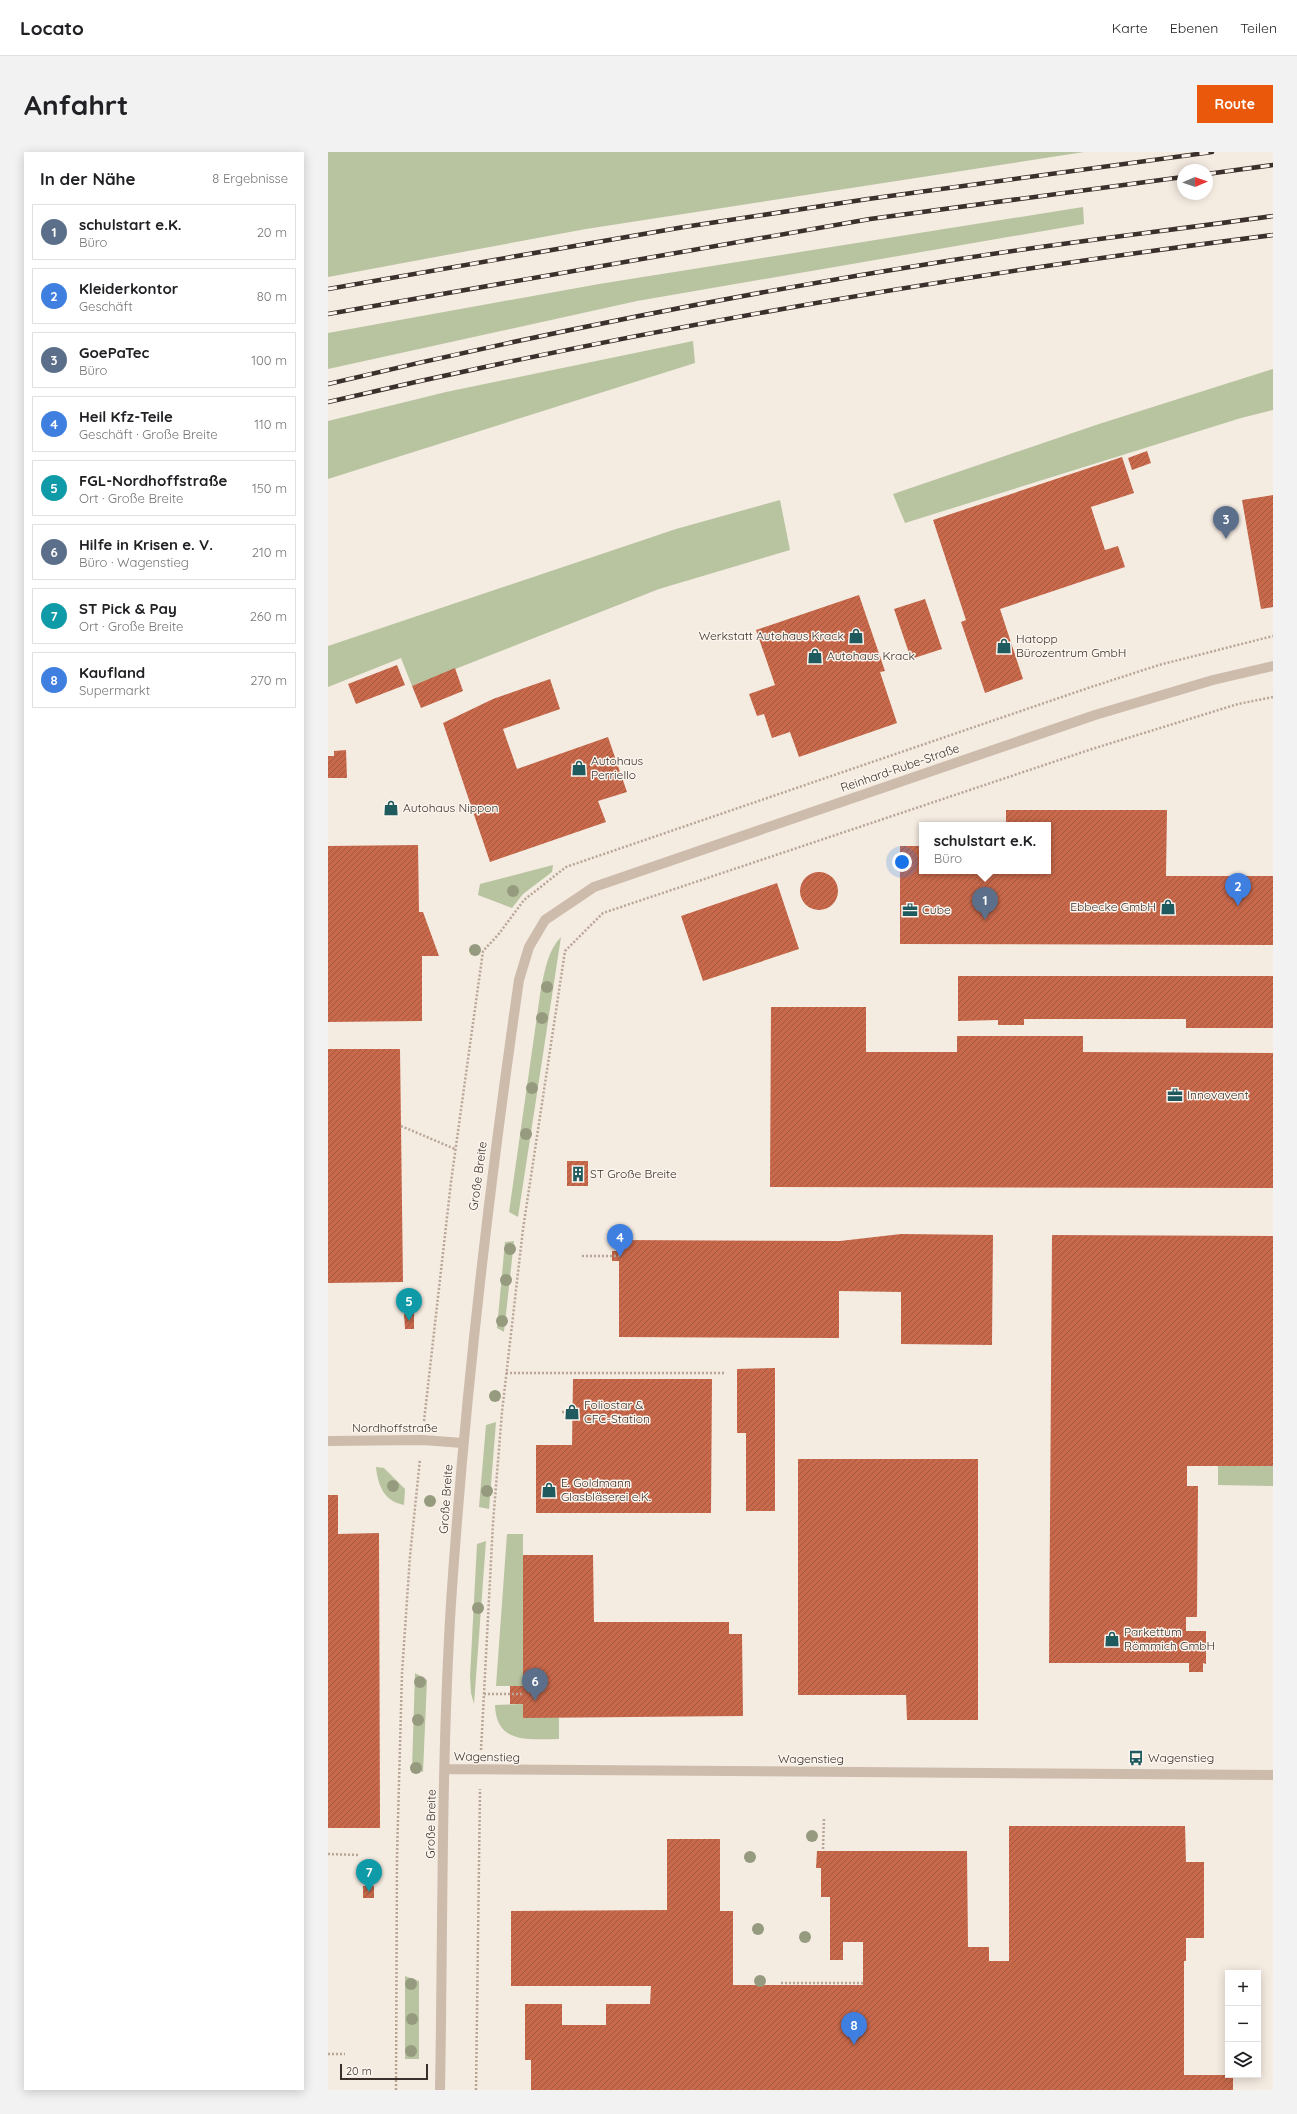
<!DOCTYPE html>
<html lang="de">
<head>
<meta charset="utf-8">
<style>
  :root { --surface:#fff; --page:#f2f2f2; --text:#202124; --muted:#757577; --line:#e0e0e0; --accent:#ea580c }
  body { margin:0; font-family:Quicksand,sans-serif; background:var(--page); color:var(--text) }
  .controls { position:absolute; right:12px; bottom:12px; display:grid; overflow:hidden; border-radius:0px; box-shadow:0 2px 10px #0003 }
  .controls button { width:36px; height:36px; display:grid; place-items:center; padding:0; border:0; border-bottom:1px solid var(--line); background:var(--surface); color:var(--text); font:20px sans-serif }
  .compass { position:absolute; left:849px; top:12px; width:36px; height:36px; border-radius:50%; background:var(--surface); box-shadow:0 2px 10px #0003; rotate:88deg }
  .scale { position:absolute; left:12px; bottom:10px; width:88px; box-sizing:border-box; padding-left:4px; border:2px solid #3b302b; border-top:0; font-size:11px; line-height:14px; white-space:nowrap; color:#3b302b; -webkit-text-stroke:3px #fbf5ee; paint-order:stroke }
  .you { position:absolute; left:574px; top:710px; width:14px; height:14px; margin:-10px; border:3px solid #fff; border-radius:50%; background:#1a73e8; box-shadow:0 0 0 6px #1a73e833 }
  .badge { display:grid; place-items:center; width:26px; height:26px; border-radius:50%; background:var(--accent); color:#fff; font-size:13px; font-weight:700 }
  .pin { position:absolute; translate:-50% -33px; filter:drop-shadow(0 1px 2px #0008) }
  .pin::after { content:''; position:absolute; top:21px; width:14px; height:12px; background:inherit; clip-path:polygon(0 0,100% 0,50% 100%) }
  .popup { position:absolute; left:591px; top:670px; width:132px; height:52px; box-sizing:border-box; display:grid; place-content:center; border-radius:0px; background:var(--surface); filter:drop-shadow(0 1px 3px #0005); font-size:13px; white-space:nowrap; color:var(--muted) }
  .popup b { font-size:15px; color:var(--text) }
  .popup::after { content:''; position:absolute; left:50%; top:100%; margin-left:-8px; border:8px solid transparent; border-top-color:var(--surface) }
  .list { margin:0; padding:0; list-style:none }
  h2 { display:flex; justify-content:space-between; align-items:center; height:52px; margin:0; padding:0 16px; font-size:17px }
  h2 small { font-size:13px; font-weight:400; color:var(--muted) }
  .list li { display:grid; grid-template-columns:26px 1fr auto; gap:12px; align-items:center; box-sizing:border-box; height:56px; margin:0 8px 8px; padding:0 8px; border:1px solid var(--line); border-radius:0px }
  .list b { display:block; font-size:15px; white-space:nowrap }
  .list p { margin:0; font-size:13px; white-space:nowrap; color:var(--muted) }
  .list em { font-size:13px; font-style:normal; color:var(--muted) }
  .icon { flex:none; width:22px; height:22px; fill:none; stroke:currentColor; stroke-width:2; stroke-linecap:round; stroke-linejoin:round }
  .map { position:relative; flex:none; width:945px; height:1938px; overflow:hidden; border-radius:0px }
  header { display:flex; align-items:center; gap:24px; box-sizing:border-box; height:56px; padding:0 20px; background:var(--surface); border-bottom:1px solid var(--line) }
  header strong { font-size:19px }
  nav { display:flex; gap:22px; margin-inline-start:auto; font-size:14px }
  .intro { display:flex; align-items:center; justify-content:space-between; box-sizing:border-box; height:96px; padding:0 24px }
  h1 { margin:0; font-size:28px }
  .button { padding:10px 18px; border-radius:0px; background:var(--accent); color:#fff; font-size:14px; font-weight:700 }
  main { display:flex; gap:24px; padding:0 24px }
  aside { flex:1; background:var(--surface); border-radius:0px; box-shadow:0 2px 10px #0003 }
  .map>svg:first-child { display:block }
  .grass { fill:#b8c4a0 }
  .building { fill:url(#building-hatch) }
  .lines { fill:none; stroke-linecap:round; stroke-linejoin:round }
  .path { stroke:#b9a596; stroke-width:2.5; stroke-dasharray:2 2; stroke-linecap:butt }
  .minor { stroke:#cdbbac; stroke-width:10 }
  .rail-casing { stroke:#3b302b; stroke-width:4.5 }
  .rail { stroke:#fbf5ee; stroke-width:3; stroke-dasharray:9; stroke-linecap:butt }
  .tree { fill:#969b7f }
  .labels { text-anchor:middle; stroke-width:3; stroke-linejoin:round; paint-order:stroke }
  .poi-label { font-size:12px; fill:#3b302b; stroke:#fbf5ee; text-anchor:start }
  .street-label { font-size:12px; fill:#3b302b; stroke:#fbf5ee }
</style>
</head>
<body>
<header>
<strong>Locato</strong>
<nav><a>Karte</a><a>Ebenen</a><a>Teilen</a></nav>
</header>
<div class="intro"><h1>Anfahrt</h1><a class="button">Route</a></div>
<main>
<aside>
<h2>In der Nähe<small>8 Ergebnisse</small></h2>
<ul class="list">
<li><span class="badge" style="background:#5c6f8a">1</span><div><b>schulstart e.K.</b><p>Büro</p></div><em>20 m</em></li>
<li><span class="badge" style="background:#3f7fe0">2</span><div><b>Kleiderkontor</b><p>Geschäft</p></div><em>80 m</em></li>
<li><span class="badge" style="background:#5c6f8a">3</span><div><b>GoePaTec</b><p>Büro</p></div><em>100 m</em></li>
<li><span class="badge" style="background:#3f7fe0">4</span><div><b>Heil Kfz-Teile</b><p>Geschäft · Große Breite</p></div><em>110 m</em></li>
<li><span class="badge" style="background:#0f9aa8">5</span><div><b>FGL-Nordhoffstraße</b><p>Ort · Große Breite</p></div><em>150 m</em></li>
<li><span class="badge" style="background:#5c6f8a">6</span><div><b>Hilfe in Krisen e. V.</b><p>Büro · Wagenstieg</p></div><em>210 m</em></li>
<li><span class="badge" style="background:#0f9aa8">7</span><div><b>ST Pick &amp; Pay</b><p>Ort · Große Breite</p></div><em>260 m</em></li>
<li><span class="badge" style="background:#3f7fe0">8</span><div><b>Kaufland</b><p>Supermarkt</p></div><em>270 m</em></li>
</ul>
</aside>
<div class="map">
<svg width="945" height="1938" viewBox="0 0 945 1938">
  <defs>
    <pattern id="building-hatch" width="6" height="6" patternUnits="userSpaceOnUse"><rect width="6" height="6" fill="#c8694b"/><path d="M-1 1l2-2M0 6l6-6M5 7l2-2" fill="none" stroke="#a4573f"/></pattern>
  </defs>
  <rect width="100%" height="100%" fill="#f4ebe1"/>
  <path class="grass" d="M 0,0 L 756,0 L 258,77 L 0,125 Z
    M 755,55 L 756,72 L 309,149 L 0,217 L 0,181 L 271,132 Z
    M 365,189 L 367,211 L 0,327 L 0,269 L 118,240 Z
    M 945,217 L 945,258 L 913,266 L 577,371 L 565,342 L 771,272 Z
    M 452,348 L 462,398 L 331,437 L 84,534 L 73,506 L 0,535 L 0,494 L 348,377 Z
    M 225,713 L 224,720 L 195,742 L 184,756 L 150,743 L 152,732 Z
    M 233,785 L 190,1065 L 181,1060 L 213,836 C 217,818 220,798 233,785 Z
    M 186,1089 L 176,1180 L 169,1176 L 177,1090 Z
    M 168,1270 L 161,1357 L 151,1355 L 158,1273 Z
    M 890,1314 L 945,1314 L 945,1334 L 890,1333 Z
    M 48,1315 L 56,1316 L 77,1337 L 76,1353 C 56,1349 50,1334 48,1315 Z
    M 179,1382 L 195,1382 L 195,1534 L 168,1534 Z
    M 158,1389 L 146,1552 L 143,1541 L 142,1525 L 149,1392 Z
    M 87,1521 L 99,1528 L 95,1620 L 84,1617 Z
    M 195,1552 L 231,1566 L 231,1587 C 202,1587 168,1593 167,1553 Z
    M 77,1824 L 91,1829 L 91,1907 L 77,1907 Z"/>
  <path class="building" d="M 819,299 L 823,311 L 804,318 L 800,306 Z
    M 794,305 L 806,341 L 763,355 L 777,398 L 790,394 L 797,415 L 672,457 L 695,527 L 657,541 L 633,470 L 638,468 L 605,368 Z
    M 945,343 L 945,455 L 933,457 L 914,348 Z
    M 531,443 L 557,519 L 552,520 L 569,571 L 471,605 L 462,580 L 444,586 L 436,562 L 429,564 L 421,542 L 447,533 L 428,478 Z
    M 597,447 L 614,497 L 583,507 L 566,457 Z
    M 69,513 L 77,533 L 28,552 L 20,532 Z
    M 127,516 L 135,539 L 93,556 L 84,534 Z
    M 222,527 L 232,557 L 175,577 L 189,617 L 280,585 L 299,640 L 270,649 L 278,670 L 162,710 L 115,571 L 165,547 Z
    M 18,598 L 19,626 L 0,626 L 0,604 L 6,604 L 6,599 Z
    M 678,658 L 839,658 L 838,724 L 945,724 L 945,793 L 572,792 L 572,694 L 594,694 L 594,719 L 720,719 L 720,673 L 678,673 Z
    M 90,693 L 91,760 L 95,760 L 111,804 L 94,804 L 94,869 L 0,870 L 0,694 Z
    M472 739a19 19 0 1 1 38 0a19 19 0 1 1-38 0Z
    M 449,731 L 471,797 L 375,829 L 353,764 Z
    M 630,824 L 945,824 L 945,876 L 858,876 L 858,867 L 696,867 L 696,873 L 670,873 L 670,868 L 630,869 Z
    M 443,855 L 538,855 L 538,900 L 629,900 L 629,884 L 755,884 L 755,900 L 945,901 L 945,1036 L 442,1035 Z
    M 0,897 L 72,897 L 75,1130 L 0,1131 Z
    M 239,1009 L 260,1009 L 260,1034 L 239,1034 Z
    M 573,1082 L 665,1083 L 664,1193 L 573,1192 L 573,1140 L 511,1139 L 511,1186 L 291,1185 L 291,1109 L 284,1109 L 284,1099 L 292,1099 L 292,1088 L 512,1089 Z
    M 724,1083 L 945,1084 L 945,1314 L 859,1314 L 859,1334 L 870,1334 L 869,1465 L 858,1465 L 858,1479 L 878,1479 L 878,1512 L 875,1511 L 875,1520 L 861,1520 L 861,1511 L 721,1511 Z
    M 86,1161 L 86,1177 L 77,1177 L 76,1162 Z
    M 447,1216 L 447,1359 L 418,1359 L 418,1281 L 409,1281 L 409,1217 Z
    M 245,1227 L 384,1227 L 383,1361 L 208,1361 L 208,1293 L 244,1293 Z
    M 470,1307 L 650,1307 L 650,1568 L 579,1568 L 578,1543 L 470,1543 Z
    M 0,1343 L 10,1343 L 10,1382 L 51,1381 L 52,1676 L 0,1676 Z
    M 195,1403 L 265,1403 L 266,1470 L 401,1470 L 401,1482 L 414,1482 L 415,1564 L 195,1566 L 195,1552 L 182,1552 L 182,1534 L 195,1534 Z
    M 681,1674 L 857,1674 L 858,1710 L 876,1710 L 876,1786 L 858,1786 L 858,1809 L 856,1809 L 856,1923 L 905,1923 L 905,1938 L 203,1938 L 203,1908 L 197,1908 L 197,1852 L 234,1852 L 234,1873 L 278,1873 L 278,1852 L 322,1852 L 323,1834 L 183,1834 L 183,1759 L 339,1758 L 339,1687 L 392,1687 L 392,1759 L 405,1759 L 405,1833 L 535,1833 L 535,1790 L 515,1790 L 515,1808 L 502,1808 L 502,1745 L 493,1745 L 493,1716 L 488,1716 L 489,1699 L 639,1699 L 640,1795 L 661,1795 L 661,1809 L 681,1809 Z
    M 35,1734 L 46,1734 L 46,1746 L 35,1746 Z"/>
  <g class="lines">
    <path class="path" d="M 73,974 L 127,997
      M 254,1104 L 291,1104
      M 178,1221 L 396,1221
      M 234,1260 L 244,1260
      M 96,1269 L 123,1030 L 155,799 L 170,783 L 196,748 L 238,715 L 760,536 L 831,513 L 945,484
      M 156,1542 L 195,1542
      M 153,1598 L 165,1371 L 174,1260 L 195,1077 L 237,799 L 275,761 L 764,597 L 910,552 L 945,545
      M 495,1697 L 496,1666
      M 0,1702 L 30,1703
      M 453,1831 L 535,1831
      M 0,1902 L 17,1902
      M 68,1938 L 69,1704 L 74,1521 L 82,1404 L 92,1307
      M 148,1938 L 152,1637"/>
    <path class="minor" d="M 0,1289 L 94,1288 L 135,1291
      M 117,1617 L 945,1623
      M 112,1938 C 115,1776 113,1613 123,1451 C 137,1242 161,1035 191,828 L 201,795 L 217,768 L 266,735 L 767,563 L 885,528 L 945,514"/>
    <g class="rail-casing">
      <path id="rail" d="M 879,22 L 945,13
        M 0,137 L 356,75 L 540,47 L 884,0
        M 0,162 L 542,67 L 855,25
        M 0,232 C 206,183 415,141 625,108 C 731,91 838,79 945,64
        M 0,250 C 312,177 627,123 945,83"/>
    </g>
    <use href="#rail" class="rail"/>
  </g>
  <g class="tree">
    <circle cx="185" cy="739" r="6"/>
    <circle cx="147" cy="798" r="6"/>
    <circle cx="219" cy="835" r="6"/>
    <circle cx="214" cy="866" r="6"/>
    <circle cx="204" cy="936" r="6"/>
    <circle cx="198" cy="982" r="6"/>
    <circle cx="182" cy="1097" r="6"/>
    <circle cx="178" cy="1128" r="6"/>
    <circle cx="174" cy="1169" r="6"/>
    <circle cx="167" cy="1244" r="6"/>
    <circle cx="65" cy="1334" r="6"/>
    <circle cx="159" cy="1339" r="6"/>
    <circle cx="102" cy="1349" r="6"/>
    <circle cx="150" cy="1456" r="6"/>
    <circle cx="92" cy="1530" r="6"/>
    <circle cx="90" cy="1568" r="6"/>
    <circle cx="88" cy="1616" r="6"/>
    <circle cx="484" cy="1684" r="6"/>
    <circle cx="422" cy="1705" r="6"/>
    <circle cx="430" cy="1777" r="6"/>
    <circle cx="477" cy="1785" r="6"/>
    <circle cx="432" cy="1829" r="6"/>
    <circle cx="83" cy="1832" r="6"/>
    <circle cx="84" cy="1867" r="6"/>
    <circle cx="83" cy="1899" r="6"/>
  </g>
  <defs>
    <g id="shop-bare" transform="scale(1.2)"><path d="M-5-2.5h2.3a2.7 3.5 0 0 1 5.4 0H5L5.5 6h-11ZM-1.5-2.5h3a1.5 2.3 0 0 0-3 0Z" fill="#1f5a5e" stroke="#fbf5ee" stroke-width="2.5" paint-order="stroke"/></g>
    <g id="office-bare" transform="scale(1.2)"><path d="M-6-3h4V-5.5h4V-3h4V5H-6ZM-1-4.5V-3h2v-1.5ZM-6 0V1H6V0Z" fill="#1f5a5e" stroke="#fbf5ee" stroke-width="2.5" paint-order="stroke"/></g>
    <g id="building-bare" transform="scale(1.2)"><path d="M-4-6H4V6H1V3H-1V6H-4ZM-2.5-4.3h1.7v1.8h-1.7ZM.8-4.3h1.7v1.8H.8ZM-2.5-1h1.7V.8h-1.7ZM.8-1h1.7V.8H.8Z" fill="#1f5a5e" stroke="#fbf5ee" stroke-width="2.5" paint-order="stroke"/></g>
    <g id="bus-bare" transform="scale(1.2)"><path d="M-5-6H5V4H4V6H2V4H-2V6H-4V4H-5ZM-3.5-4V0h7V-4ZM-3.5 1.2v1.5H-2V1.2ZM2 1.2v1.5H3.5V1.2Z" fill="#1f5a5e" stroke="#fbf5ee" stroke-width="2.5" paint-order="stroke"/></g>
  </defs>
  <g fill-rule="evenodd">
    <use href="#shop-bare" x="528" y="484"/>
    <use href="#shop-bare" x="676" y="494"/>
    <use href="#shop-bare" x="487" y="504"/>
    <use href="#shop-bare" x="251" y="616"/>
    <use href="#shop-bare" x="63" y="656"/>
    <use href="#shop-bare" x="840" y="755"/>
    <use href="#office-bare" x="582" y="758"/>
    <use href="#office-bare" x="847" y="943"/>
    <use href="#building-bare" x="250" y="1022"/>
    <use href="#shop-bare" x="244" y="1260"/>
    <use href="#shop-bare" x="221" y="1338"/>
    <use href="#shop-bare" x="784" y="1487"/>
    <use href="#bus-bare" x="808" y="1606"/>
  </g>
  <g class="labels">
    <g class="poi-label">
      <text x="516" y="488" text-anchor="end">Werkstatt Autohaus Krack</text>
      <text x="688" y="491">Hatopp<tspan x="688" dy="14">Bürozentrum GmbH</tspan></text>
      <text x="499" y="508">Autohaus Krack</text>
      <text x="263" y="613">Autohaus<tspan x="263" dy="14">Perriello</tspan></text>
      <text x="75" y="660">Autohaus Nippon</text>
      <text x="828" y="759" text-anchor="end">Ebbecke GmbH</text>
      <text x="594" y="762">Cube</text>
      <text x="859" y="947">Innovavent</text>
      <text x="262" y="1026">ST Große Breite</text>
      <text x="256" y="1257">Foliostar &amp;<tspan x="256" dy="14">CFC-Station</tspan></text>
      <text x="233" y="1335">E. Goldmann<tspan x="233" dy="14">Glasbläserei e.K.</tspan></text>
      <text x="796" y="1484">Parkettum<tspan x="796" dy="14">Römmich GmbH</tspan></text>
      <text x="820" y="1610">Wagenstieg</text>
    </g>
    <g class="street-label">
      <text transform="translate(572 616) rotate(-19)" y="4">Reinhard-Rube-Straße</text>
      <text transform="translate(150 1024) rotate(-82)" y="4">Große Breite</text>
      <text x="67" y="1280">Nordhoffstraße</text>
      <text transform="translate(118 1347) rotate(-86)" y="4">Große Breite</text>
      <text transform="translate(159 1605) rotate(1)" y="4">Wagenstieg</text>
      <text x="483" y="1611">Wagenstieg</text>
      <text transform="translate(103 1672) rotate(-89)" y="4">Große Breite</text>
    </g>
  </g>
</svg>
<div class="controls">
<button>+</button>
<button>−</button>
<button><svg class="icon" aria-label="layers" viewBox="0 0 24 24"><path d="M12 4l9 5-9 5-9-5zM3 14l9 5 9-5"/></svg></button>
</div>
<svg class="compass" viewBox="-18 -18 36 36"><path d="M0-13l5 13h-10z" fill="#e53935"/><path d="M0 13l5-13h-10z" fill="#757577"/></svg>
<div class="scale">20 m</div>
<div class="you"></div>
<div class="pin badge" style="left:657px;top:768px;background:#5c6f8a">1</div>
<div class="popup"><b>schulstart e.K.</b>Büro</div>
<div class="pin badge" style="left:910px;top:754px;background:#3f7fe0">2</div>
<div class="pin badge" style="left:898px;top:387px;background:#5c6f8a">3</div>
<div class="pin badge" style="left:292px;top:1105px;background:#3f7fe0">4</div>
<div class="pin badge" style="left:81px;top:1169px;background:#0f9aa8">5</div>
<div class="pin badge" style="left:207px;top:1549px;background:#5c6f8a">6</div>
<div class="pin badge" style="left:41px;top:1740px;background:#0f9aa8">7</div>
<div class="pin badge" style="left:526px;top:1893px;background:#3f7fe0">8</div>
</div>
</main>
</body>
</html>
